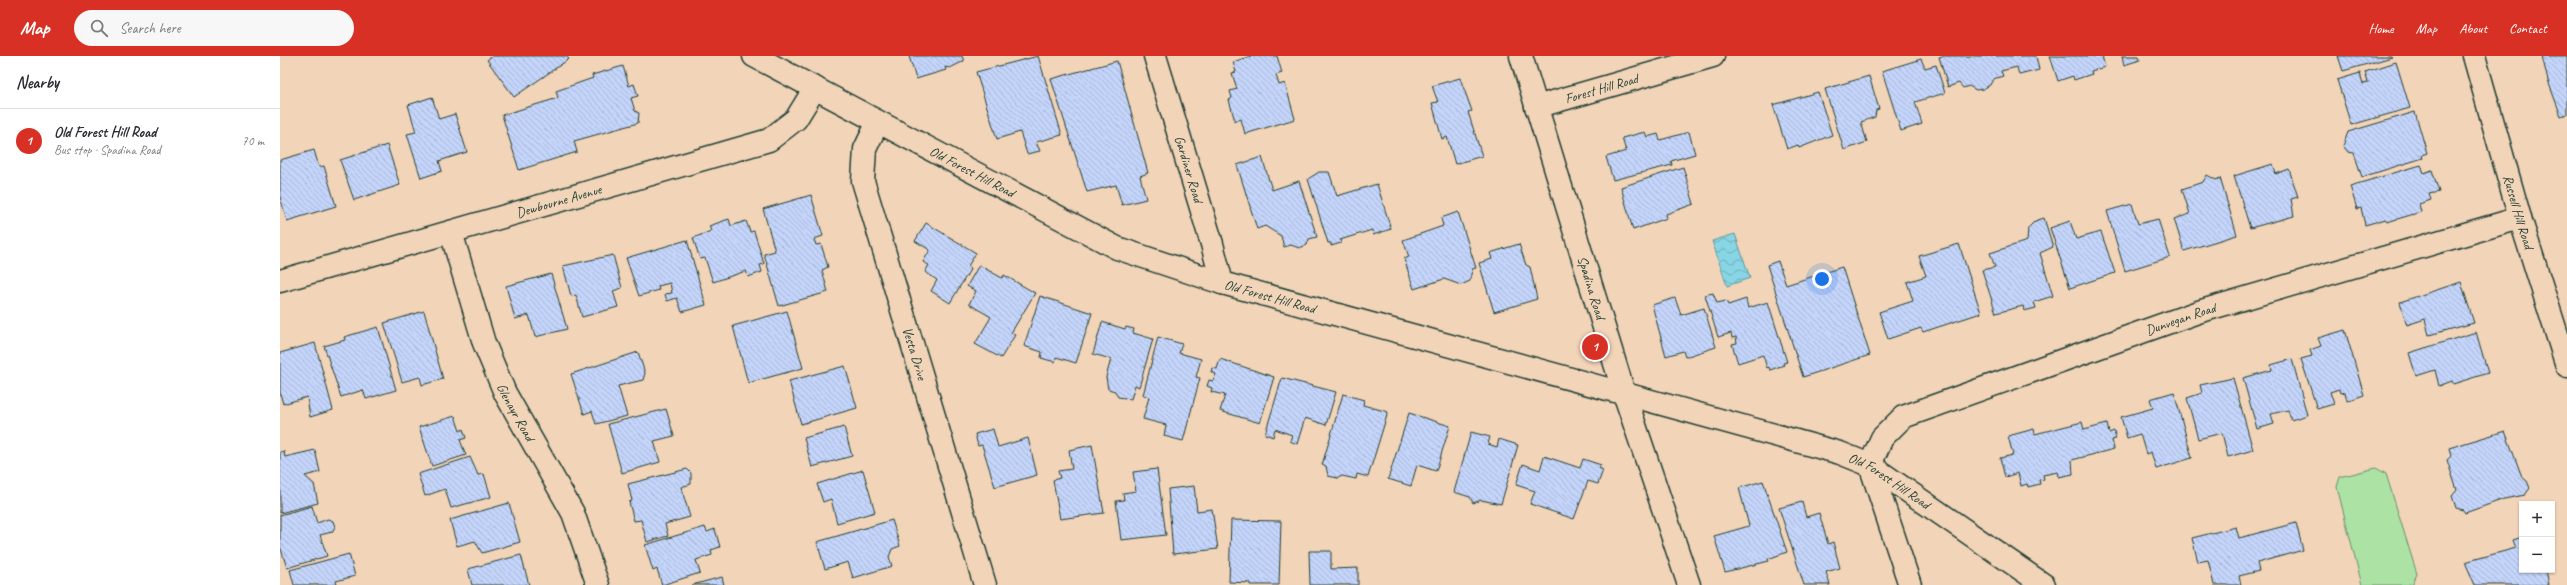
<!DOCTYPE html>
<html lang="en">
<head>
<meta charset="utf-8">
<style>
  :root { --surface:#fff; --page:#f7f7f7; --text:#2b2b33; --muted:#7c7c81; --line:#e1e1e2; --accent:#d93025 }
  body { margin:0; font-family:Caveat,sans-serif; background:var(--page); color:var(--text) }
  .controls { position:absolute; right:12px; bottom:12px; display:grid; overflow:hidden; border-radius:0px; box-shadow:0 1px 3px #0004 }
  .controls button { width:36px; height:36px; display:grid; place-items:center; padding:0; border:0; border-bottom:1px solid var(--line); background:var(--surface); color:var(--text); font:20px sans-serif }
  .you { position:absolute; left:1542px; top:223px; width:14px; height:14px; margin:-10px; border:3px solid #fff; border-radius:50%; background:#1a73e8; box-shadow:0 0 0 6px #1a73e833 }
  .badge { display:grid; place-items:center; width:26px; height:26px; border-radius:50%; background:var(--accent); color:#fff; font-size:13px; font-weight:700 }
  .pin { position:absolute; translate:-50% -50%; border:2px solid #fff; box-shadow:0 1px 4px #0006 }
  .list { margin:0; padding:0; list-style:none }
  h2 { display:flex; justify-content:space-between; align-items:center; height:52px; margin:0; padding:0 16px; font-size:17px }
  h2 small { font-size:13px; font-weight:400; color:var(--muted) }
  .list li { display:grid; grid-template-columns:26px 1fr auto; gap:12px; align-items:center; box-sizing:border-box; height:64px; padding:0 16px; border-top:1px solid var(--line) }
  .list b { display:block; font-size:15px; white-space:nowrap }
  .list p { margin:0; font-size:13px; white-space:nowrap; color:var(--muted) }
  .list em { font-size:13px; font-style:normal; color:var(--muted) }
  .icon { flex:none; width:22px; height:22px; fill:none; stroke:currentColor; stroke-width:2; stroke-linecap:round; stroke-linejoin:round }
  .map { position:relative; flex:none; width:2287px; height:529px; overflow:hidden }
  header { display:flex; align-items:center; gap:24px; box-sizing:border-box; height:56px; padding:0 20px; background:var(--accent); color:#fff }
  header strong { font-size:19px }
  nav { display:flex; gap:22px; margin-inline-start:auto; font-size:14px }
  .search { width:280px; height:36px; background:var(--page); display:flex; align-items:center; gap:10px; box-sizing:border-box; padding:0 14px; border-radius:22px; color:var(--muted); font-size:15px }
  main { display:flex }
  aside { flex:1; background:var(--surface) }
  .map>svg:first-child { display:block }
  .park { fill:#ace2a4; stroke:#66906c }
  .water { fill:url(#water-waves); stroke:#5d989e }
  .building { fill:url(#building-back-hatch); stroke:#1f3d34 }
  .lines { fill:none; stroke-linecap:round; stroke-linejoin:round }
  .minor-casing { stroke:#1f3d34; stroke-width:25 }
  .minor { stroke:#f2d4b8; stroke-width:22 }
  .labels { text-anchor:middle; stroke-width:3.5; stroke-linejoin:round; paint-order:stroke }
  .street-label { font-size:14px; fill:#1f3d34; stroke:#f2d4b8 }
</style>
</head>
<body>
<header>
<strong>Map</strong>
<div class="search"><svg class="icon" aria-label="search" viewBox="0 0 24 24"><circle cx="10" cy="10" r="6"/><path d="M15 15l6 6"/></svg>Search here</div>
<nav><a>Home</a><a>Map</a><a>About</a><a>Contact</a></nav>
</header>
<main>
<aside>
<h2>Nearby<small></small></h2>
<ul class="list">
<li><span class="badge">1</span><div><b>Old Forest Hill Road</b><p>Bus stop · Spadina Road</p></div><em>70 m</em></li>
</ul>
</aside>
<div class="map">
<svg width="2287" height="529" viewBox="0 0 2287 529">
  <defs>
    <pattern id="water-waves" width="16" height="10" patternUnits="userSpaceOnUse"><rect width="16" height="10" fill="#87d5e5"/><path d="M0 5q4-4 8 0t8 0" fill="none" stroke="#6eaeba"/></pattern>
    <pattern id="building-back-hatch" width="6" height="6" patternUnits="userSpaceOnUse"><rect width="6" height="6" fill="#c4d4fa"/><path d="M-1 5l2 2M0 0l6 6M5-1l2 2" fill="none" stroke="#a8b7d7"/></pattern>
  </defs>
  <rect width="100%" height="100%" fill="#f2d4b8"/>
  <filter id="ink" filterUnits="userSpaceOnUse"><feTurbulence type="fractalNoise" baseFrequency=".025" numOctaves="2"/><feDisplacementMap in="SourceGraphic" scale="8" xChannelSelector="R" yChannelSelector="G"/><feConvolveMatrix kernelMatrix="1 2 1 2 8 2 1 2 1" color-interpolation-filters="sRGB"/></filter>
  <g filter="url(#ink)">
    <path class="park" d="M 2096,412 L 2106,418 L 2137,518 L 2133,527 L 2127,529 L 2082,529 L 2057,431 L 2060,421 Z"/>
    <path class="water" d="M 1455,178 L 1470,222 L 1447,230 L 1432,185 Z"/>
    <path class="building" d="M 212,0 L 286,0 L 289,3 L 234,41 L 207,4 Z
      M 629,0 L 682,0 L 684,5 L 670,12 L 665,11 L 666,14 L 636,23 Z
      M 758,0 L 782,79 L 756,86 L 760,95 L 747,98 L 740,76 L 717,83 L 696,16 Z
      M 971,0 L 997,0 L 1002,17 L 996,19 L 999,29 L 1005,27 L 1015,63 L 965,78 L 961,63 L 955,65 L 949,44 L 952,42 L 950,35 L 957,33 L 952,17 L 956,16 L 953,6 Z
      M 1663,0 L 1756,0 L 1759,14 L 1739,19 L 1737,11 L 1721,15 L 1723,20 L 1713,23 L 1710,29 L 1703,33 L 1696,34 L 1689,30 L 1683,32 L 1679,27 L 1668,31 L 1659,1 Z
      M 1770,0 L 1822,0 L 1825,11 L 1811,15 L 1812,18 L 1794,24 L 1793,20 L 1778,25 Z
      M 1842,0 L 1859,0 L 1860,4 L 1844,9 Z
      M 2058,0 L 2111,0 L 2112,1 L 2063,15 Z
      M 2262,0 L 2287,0 L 2287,58 L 2281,60 L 2268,25 Z
      M 1641,3 L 1645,12 L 1656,9 L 1665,37 L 1635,46 L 1642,68 L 1621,75 L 1602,15 Z
      M 837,5 L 868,117 L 860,120 L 866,143 L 842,149 L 836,129 L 807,136 L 771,23 Z
      M 2116,6 L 2130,52 L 2071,69 L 2057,24 L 2080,17 L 2083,28 L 2088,27 L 2085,16 Z
      M 343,10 L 349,30 L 354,28 L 358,40 L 351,42 L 355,55 L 359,57 L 358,67 L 294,85 L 297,96 L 239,114 L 222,59 L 278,42 L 276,35 L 313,22 L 312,19 Z
      M 1589,20 L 1599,53 L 1596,54 L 1595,61 L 1581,66 L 1587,86 L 1564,94 L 1545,33 Z
      M 1180,22 L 1192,55 L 1188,56 L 1202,100 L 1175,108 L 1167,81 L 1162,83 L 1152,47 L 1158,46 L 1152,30 Z
      M 1538,36 L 1552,79 L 1519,92 L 1518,89 L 1507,93 L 1493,49 Z
      M 152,41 L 159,63 L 175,58 L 187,96 L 159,105 L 162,115 L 141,122 L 127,78 L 136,76 L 128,49 Z
      M 2135,56 L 2147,97 L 2142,99 L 2143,102 L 2082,121 L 2074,97 L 2068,96 L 2063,90 L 2068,76 Z
      M 1365,76 L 1367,81 L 1378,78 L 1380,84 L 1409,76 L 1415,98 L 1391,105 L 1392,109 L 1333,124 L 1326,101 L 1346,95 L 1342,82 Z
      M 107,89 L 120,129 L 74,144 L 60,104 Z
      M 34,94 L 39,111 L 44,110 L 56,150 L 7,165 L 0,141 L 0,104 Z
      M 982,101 L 992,134 L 1019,125 L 1037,181 L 1029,183 L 1027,189 L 1019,192 L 1011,189 L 1004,191 L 1001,180 L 985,170 L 977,173 L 957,109 Z
      M 1993,108 L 1996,118 L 2009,113 L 2018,141 L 2011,143 L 2014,160 L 1970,172 L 1954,120 Z
      M 2141,109 L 2144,117 L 2152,114 L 2159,136 L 2149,138 L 2151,144 L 2139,148 L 2141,156 L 2107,166 L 2106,163 L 2085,169 L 2081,152 L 2077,153 L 2070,130 Z
      M 1403,111 L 1414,148 L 1386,158 L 1387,162 L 1353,174 L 1341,131 Z
      M 1039,116 L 1049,116 L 1057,140 L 1097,128 L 1111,173 L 1093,179 L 1092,174 L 1060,184 L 1061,187 L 1051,190 L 1051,187 L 1048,187 L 1028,123 Z
      M 1927,119 L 1936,124 L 1940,122 L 1957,179 L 1904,195 L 1894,163 L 1910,158 L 1902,133 L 1923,126 Z
      M 531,139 L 543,180 L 534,183 L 536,189 L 541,188 L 548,211 L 542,214 L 548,236 L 499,250 L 484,198 L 495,195 L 483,153 Z
      M 1852,148 L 1858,168 L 1878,163 L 1890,201 L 1845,215 L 1827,155 Z
      M 1178,156 L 1196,212 L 1192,213 L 1190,225 L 1181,229 L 1164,223 L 1134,233 L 1124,203 L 1129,201 L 1123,184 L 1163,170 L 1161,162 Z
      M 1764,162 L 1773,191 L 1760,197 L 1773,240 L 1754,246 L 1756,252 L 1744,255 L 1743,250 L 1716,257 L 1702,214 L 1715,211 L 1710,197 L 1747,185 L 1748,172 L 1755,165 Z
      M 449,163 L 451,170 L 466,165 L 470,176 L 474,175 L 484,208 L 480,209 L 482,216 L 468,221 L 466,215 L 433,226 L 425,202 L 420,203 L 413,182 L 431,175 L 429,170 Z
      M 1790,165 L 1796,183 L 1821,176 L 1835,217 L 1790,232 L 1770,172 Z
      M 646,167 L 696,197 L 688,210 L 691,212 L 670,247 L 651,235 L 657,224 L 645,216 L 649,209 L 643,206 L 650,194 L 635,185 Z
      M 407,184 L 426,249 L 402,256 L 397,242 L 387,245 L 385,238 L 392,237 L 390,227 L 378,230 L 379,234 L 359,240 L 346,202 Z
      M 1239,188 L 1246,209 L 1250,211 L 1257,243 L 1214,256 L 1199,207 L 1212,203 L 1210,197 Z
      M 1679,188 L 1701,257 L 1643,276 L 1641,272 L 1608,283 L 1599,256 L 1633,245 L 1627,226 L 1646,220 L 1639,200 Z
      M 333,199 L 342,232 L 333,235 L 338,251 L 302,261 L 296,239 L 291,240 L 283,210 Z
      M 1498,205 L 1506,229 L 1562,211 L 1590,299 L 1523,321 L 1487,209 Z
      M 699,209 L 722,222 L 724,219 L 755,237 L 731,277 L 735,279 L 721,302 L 695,288 L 711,261 L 689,248 L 696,235 L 687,230 Z
      M 271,218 L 287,273 L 255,281 L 249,259 L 235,263 L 226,230 Z
      M 2181,226 L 2194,267 L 2149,279 L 2145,263 L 2127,269 L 2120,246 Z
      M 1433,237 L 1437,247 L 1446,245 L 1448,249 L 1466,243 L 1468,252 L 1488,246 L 1507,306 L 1503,307 L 1504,309 L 1490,314 L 1489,311 L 1487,312 L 1483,299 L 1458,307 L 1452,288 L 1457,287 L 1456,281 L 1452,282 L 1451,277 L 1438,281 L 1425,239 Z
      M 760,240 L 812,257 L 796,307 L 776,301 L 775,306 L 761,302 L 762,296 L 744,290 Z
      M 1395,242 L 1401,259 L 1424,252 L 1436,291 L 1405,301 L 1403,295 L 1386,300 L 1372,249 Z
      M 144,255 L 163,323 L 142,329 L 140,321 L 122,326 L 104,267 Z
      M 507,255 L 523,312 L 468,327 L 453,270 Z
      M 822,266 L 845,273 L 846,271 L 854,273 L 853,277 L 873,283 L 859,331 L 855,329 L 851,343 L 838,341 L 835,335 L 828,333 L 826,321 L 831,303 L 813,298 Z
      M 98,271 L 116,334 L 86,343 L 83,334 L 61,341 L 44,290 L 65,284 L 64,281 Z
      M 2065,274 L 2084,339 L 2067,345 L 2065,336 L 2060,337 L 2059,333 L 2050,336 L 2054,348 L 2037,353 L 2021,303 L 2032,300 L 2030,294 L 2041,290 L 2038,282 Z
      M 2196,276 L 2208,317 L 2173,328 L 2172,325 L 2159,330 L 2155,314 L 2136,320 L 2129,297 Z
      M 878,281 L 902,288 L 899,297 L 921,303 L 916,321 L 920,322 L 903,385 L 884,380 L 886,369 L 863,363 L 869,341 L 863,339 Z
      M 35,287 L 53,354 L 30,361 L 27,341 L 3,348 L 0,337 L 0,297 Z
      M 358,296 L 365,317 L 363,324 L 338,330 L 347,360 L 316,368 L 312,355 L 304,358 L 291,318 Z
      M 940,303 L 994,321 L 980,367 L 940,355 L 945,339 L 931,336 L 932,332 L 927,330 L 929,324 L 933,325 L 936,318 L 931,316 L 932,312 L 937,313 Z
      M 2012,303 L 2027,359 L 2011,364 L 2008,354 L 1991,358 L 1994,368 L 1977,373 L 1963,322 L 1992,314 L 1991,309 Z
      M 565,310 L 577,352 L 521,368 L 509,325 Z
      M 1002,322 L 1056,336 L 1046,369 L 1025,362 L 1017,388 L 1010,385 L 1012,379 L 995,373 L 993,381 L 985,378 Z
      M 1953,322 L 1973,394 L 1948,401 L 1942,377 L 1918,383 L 1907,342 L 1922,337 L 1920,329 Z
      M 1894,336 L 1912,402 L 1876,413 L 1871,396 L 1866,398 L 1860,378 L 1847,382 L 1841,361 L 1873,352 L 1870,343 Z
      M 1063,338 L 1084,344 L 1083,349 L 1108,356 L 1088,421 L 1077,418 L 1076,423 L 1062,420 L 1058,422 L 1048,420 L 1046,410 L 1042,409 Z
      M 386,353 L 394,380 L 374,385 L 380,406 L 342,417 L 328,368 Z
      M 1129,357 L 1170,370 L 1156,415 L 1137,409 L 1131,430 L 1108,423 Z
      M 175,360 L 180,375 L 183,373 L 186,382 L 180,384 L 186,399 L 152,410 L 139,371 Z
      M 1802,366 L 1804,374 L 1827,368 L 1829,377 L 1834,375 L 1836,383 L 1832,384 L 1834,393 L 1792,404 L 1793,418 L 1779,421 L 1778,416 L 1763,419 L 1764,423 L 1759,424 L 1760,428 L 1748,431 L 1747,428 L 1741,430 L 1738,417 L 1725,421 L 1720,402 L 1733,399 L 1728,380 L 1754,373 L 1755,378 Z
      M 564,371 L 572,400 L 532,411 L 524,382 Z
      M 713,373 L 718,391 L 748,382 L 757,419 L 715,431 L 702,389 L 698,390 L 695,378 Z
      M 2225,375 L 2242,421 L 2247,425 L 2250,432 L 2245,439 L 2224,443 L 2185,457 L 2183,454 L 2176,452 L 2172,440 L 2177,434 L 2167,404 L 2171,400 L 2169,392 Z
      M 1191,376 L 1210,381 L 1208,388 L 1217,391 L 1219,383 L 1238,389 L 1221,448 L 1201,444 L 1193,447 L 1190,441 L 1174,436 Z
      M 812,389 L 824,457 L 780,463 L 773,424 L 780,422 L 778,415 L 792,413 L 789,394 Z
      M 35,394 L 40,416 L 25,420 L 34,428 L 38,447 L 0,457 L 0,396 L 4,395 L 5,401 Z
      M 1264,400 L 1300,412 L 1303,403 L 1321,409 L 1319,412 L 1323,414 L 1318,428 L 1308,425 L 1294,463 L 1250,448 L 1255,435 L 1236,429 L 1243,408 L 1260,414 Z
      M 190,401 L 198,419 L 204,418 L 211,441 L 171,452 L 165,433 L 145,440 L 138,418 Z
      M 407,413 L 411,417 L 411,428 L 401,431 L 410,461 L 385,468 L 388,480 L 367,486 L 361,464 L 354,465 L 349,446 L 352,445 L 348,428 Z
      M 877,413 L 886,479 L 841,484 L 836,445 L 844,444 L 843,437 L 856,435 L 853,416 Z
      M 583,414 L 595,456 L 557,467 L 551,443 L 543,446 L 537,428 Z
      M 1483,425 L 1507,496 L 1488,503 L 1489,505 L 1445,516 L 1434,480 L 1469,470 L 1459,432 Z
      M 914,430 L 917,455 L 932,453 L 938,493 L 893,498 L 888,433 Z
      M 1522,446 L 1526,461 L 1539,457 L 1548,488 L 1553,486 L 1560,512 L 1546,516 L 1550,529 L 1524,529 L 1499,452 Z
      M 229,447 L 240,486 L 202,497 L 195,485 L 177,490 L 170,464 Z
      M 32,450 L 37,467 L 48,463 L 53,465 L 55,471 L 52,476 L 40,479 L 47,500 L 7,512 L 0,490 L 0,459 Z
      M 612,464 L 620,490 L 612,493 L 609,501 L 612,510 L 573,522 L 568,506 L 545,513 L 537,486 Z
      M 951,464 L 1001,465 L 999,529 L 970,529 L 970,527 L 949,526 Z
      M 2016,467 L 2023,494 L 1977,507 L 1979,515 L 1959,520 L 1961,529 L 1934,529 L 1928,504 L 1918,506 L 1912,482 L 1956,471 L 1959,482 Z
      M 425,471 L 427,476 L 435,473 L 440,491 L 431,494 L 432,499 L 416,504 L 420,517 L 382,529 L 377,513 L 373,515 L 365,489 Z
      M 2242,481 L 2242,514 L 2266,514 L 2269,529 L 2195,529 L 2185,506 L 2236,492 L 2233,484 Z
      M 1029,495 L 1051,495 L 1051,513 L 1078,512 L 1078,529 L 1030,529 Z
      M 69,498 L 75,520 L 56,525 L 57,529 L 14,529 L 10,514 Z
      M 241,499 L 249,529 L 192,529 L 188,513 Z
      M 442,521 L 444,529 L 412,529 Z"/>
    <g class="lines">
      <g class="minor-casing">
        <g id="minor">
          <path id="s1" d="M 474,0 L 837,192 L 942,227 L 1560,397 L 1590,409 L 1764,529"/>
          <path id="s2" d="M 875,0 L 932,188 L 942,227"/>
          <path id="s3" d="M 1241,0 L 1344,337 L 1409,529"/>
          <path id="s4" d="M 2194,0 L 2240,162 L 2287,310"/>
          <path id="s5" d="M 1256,51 L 1433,0"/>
          <path id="s6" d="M 598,66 L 585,93 L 583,125 L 705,529"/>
          <path id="s7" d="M 171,176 L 204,287 L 225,337 L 293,457 L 318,529"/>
          <path id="s8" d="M 0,225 L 489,84 L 516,63 L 535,32"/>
          <path id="s9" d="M 1630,529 L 1590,409 L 1602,382 L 1623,361 L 1918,256 L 2240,162"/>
        </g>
      </g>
      <use href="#minor" class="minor"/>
    </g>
  </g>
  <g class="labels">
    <g class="street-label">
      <text dy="5" stroke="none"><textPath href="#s5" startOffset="68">Forest Hill Road</textPath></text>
      <text dy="5" stroke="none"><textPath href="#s2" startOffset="118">Gardiner Road</textPath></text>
      <text dy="5" stroke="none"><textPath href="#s1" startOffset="247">Old Forest Hill Road</textPath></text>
      <text dy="5" stroke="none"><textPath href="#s8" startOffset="290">Dewbourne Avenue</textPath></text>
      <text dy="5" stroke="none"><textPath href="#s4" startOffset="162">Russell Hill Road</textPath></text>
      <text dy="5" stroke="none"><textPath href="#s3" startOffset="242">Spadina Road</textPath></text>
      <text dy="5" stroke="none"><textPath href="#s1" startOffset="571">Old Forest Hill Road</textPath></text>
      <text dy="5" stroke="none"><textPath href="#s9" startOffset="480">Dunvegan Road</textPath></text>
      <text dy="5" stroke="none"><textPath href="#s6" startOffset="242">Vesta Drive</textPath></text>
      <text dy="5" stroke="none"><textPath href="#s7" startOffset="192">Glenayr Road</textPath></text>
      <text dy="5" stroke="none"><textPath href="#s1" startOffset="1219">Old Forest Hill Road</textPath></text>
    </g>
  </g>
</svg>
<div class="controls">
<button>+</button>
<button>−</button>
</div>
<div class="you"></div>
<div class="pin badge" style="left:1315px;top:291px">1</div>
</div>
</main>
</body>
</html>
